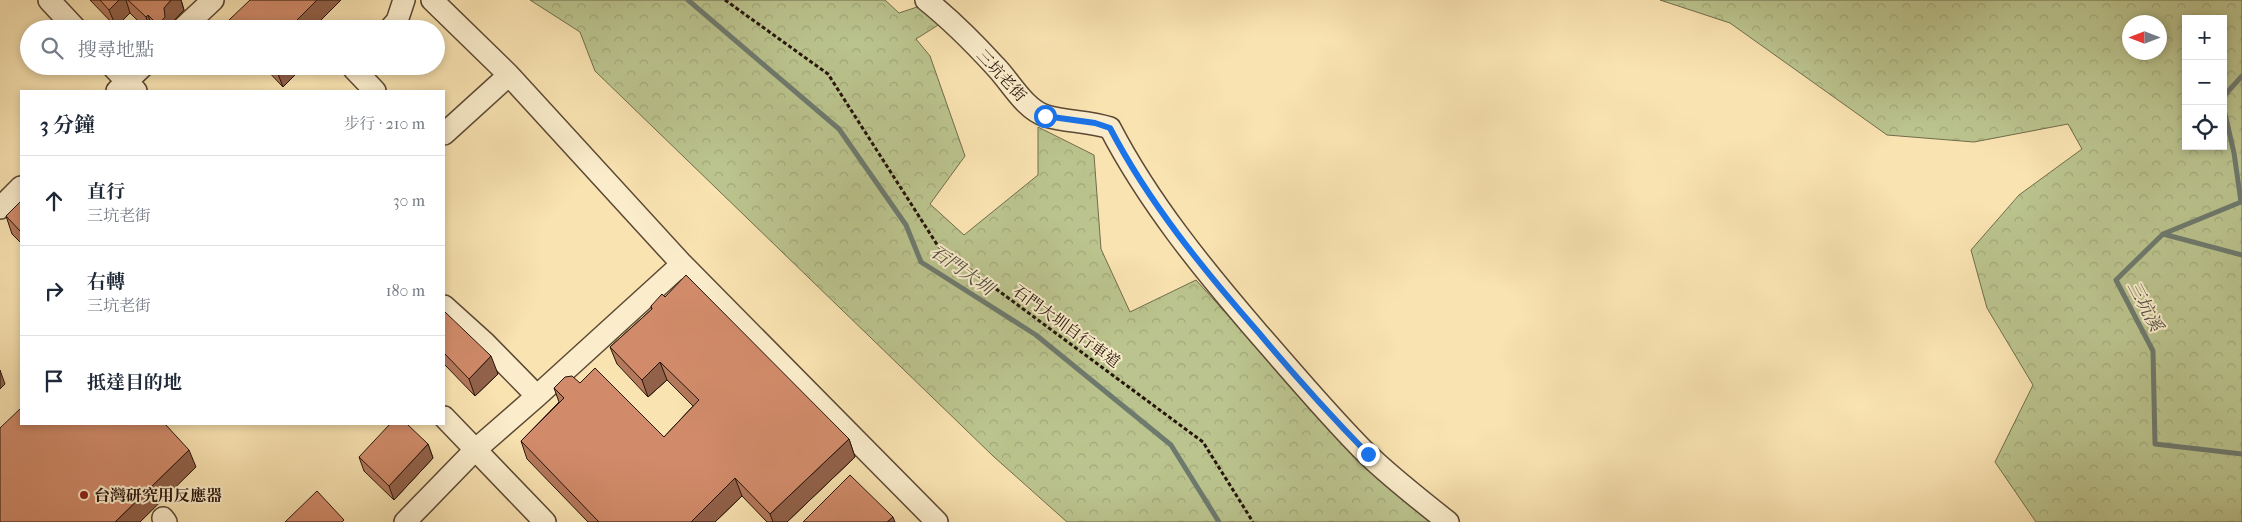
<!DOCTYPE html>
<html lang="zh-TW">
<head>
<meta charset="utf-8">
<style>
  :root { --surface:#fff; --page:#f2f2f3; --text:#1f2937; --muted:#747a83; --line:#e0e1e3 }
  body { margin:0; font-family:"IM FELL French Canon","Noto Serif TC",serif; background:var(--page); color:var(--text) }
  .controls { position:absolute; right:15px; top:15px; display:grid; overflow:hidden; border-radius:0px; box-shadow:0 2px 8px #0003 }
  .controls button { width:45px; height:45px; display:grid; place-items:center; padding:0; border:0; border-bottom:1px solid var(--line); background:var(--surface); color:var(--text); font:25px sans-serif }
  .compass { position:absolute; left:2122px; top:15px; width:45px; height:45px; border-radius:50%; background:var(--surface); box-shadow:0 2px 8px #0003; rotate:270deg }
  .stop { position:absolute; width:15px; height:15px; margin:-11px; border:4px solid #1a73e8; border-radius:50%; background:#fff }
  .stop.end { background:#1a73e8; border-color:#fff; box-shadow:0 1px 5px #0008 }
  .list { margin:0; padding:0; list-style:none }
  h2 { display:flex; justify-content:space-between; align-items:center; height:65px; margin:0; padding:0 20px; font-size:21px }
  h2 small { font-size:16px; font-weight:400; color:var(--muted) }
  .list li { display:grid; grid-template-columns:32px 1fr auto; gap:15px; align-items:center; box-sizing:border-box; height:90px; padding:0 20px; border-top:1px solid var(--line) }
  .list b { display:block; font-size:19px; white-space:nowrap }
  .list p { margin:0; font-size:16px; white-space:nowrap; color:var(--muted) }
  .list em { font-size:16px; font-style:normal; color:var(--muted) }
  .icon { flex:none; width:28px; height:28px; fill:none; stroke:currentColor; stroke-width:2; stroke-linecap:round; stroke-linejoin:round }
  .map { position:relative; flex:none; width:2242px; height:522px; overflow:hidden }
  .search { position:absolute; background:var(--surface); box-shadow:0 2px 8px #0003; left:20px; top:20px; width:425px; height:55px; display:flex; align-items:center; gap:12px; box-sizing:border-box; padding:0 18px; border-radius:28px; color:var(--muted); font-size:19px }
  .panel { position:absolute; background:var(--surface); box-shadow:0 2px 8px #0003; left:20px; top:90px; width:425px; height:335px; border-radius:0px }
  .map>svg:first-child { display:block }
  .forest { fill:url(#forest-crowns); stroke:#716c4c; fill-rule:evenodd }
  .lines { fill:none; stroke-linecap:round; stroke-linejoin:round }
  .stream { stroke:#6e7a6e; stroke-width:5 }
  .minor-casing { stroke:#5c4834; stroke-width:24 }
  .path { stroke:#27150b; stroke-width:3; stroke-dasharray:4 2.5; stroke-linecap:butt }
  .minor { stroke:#fbedcc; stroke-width:21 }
  .wall { fill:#b4785b; stroke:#27150b }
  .shaded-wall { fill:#92614a; stroke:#27150b }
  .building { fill:#d18b6a; stroke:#27150b }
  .route { stroke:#1a73e8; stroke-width:6 }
  .poi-dot { fill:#8f2418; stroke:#fbedcc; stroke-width:2 }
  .labels { text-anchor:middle; stroke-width:4; stroke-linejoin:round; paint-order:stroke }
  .street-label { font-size:16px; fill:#27150b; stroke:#fbedcc }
  .poi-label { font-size:16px; font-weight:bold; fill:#27150b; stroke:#fbedcc; text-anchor:start }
  .water-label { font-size:18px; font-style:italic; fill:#515045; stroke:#fbedcc }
</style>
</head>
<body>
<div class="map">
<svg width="2242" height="522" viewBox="0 0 2242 522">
  <defs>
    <pattern id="forest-crowns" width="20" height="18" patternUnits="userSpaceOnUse" patternTransform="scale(1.25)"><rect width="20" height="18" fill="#bbc48e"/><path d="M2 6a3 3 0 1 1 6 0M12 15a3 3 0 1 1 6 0" fill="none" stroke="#a1a879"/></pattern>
  </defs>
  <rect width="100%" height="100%" fill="#f9e3b1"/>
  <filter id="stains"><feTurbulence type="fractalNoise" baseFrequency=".004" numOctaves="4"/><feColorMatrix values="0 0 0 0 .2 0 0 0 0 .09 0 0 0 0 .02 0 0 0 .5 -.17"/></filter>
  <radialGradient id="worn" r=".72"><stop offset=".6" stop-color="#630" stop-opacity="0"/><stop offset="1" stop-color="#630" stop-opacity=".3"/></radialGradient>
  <path class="forest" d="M 530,0 L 885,0 L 899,13 L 920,6 L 943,22 L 916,39 L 930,56 L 965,156 L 930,204 L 964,235 L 1038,175 L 1038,127 L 1094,155 L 1101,249 L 1130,312 L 1196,280 L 1296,391 L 1437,522 L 1067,522 L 993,456 L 595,71 L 580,32 Z
    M 1660,0 L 2242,0 L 2242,522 L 2036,522 L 1995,462 L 2033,385 L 1987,308 L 1971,250 L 2019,195 L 2082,149 L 2068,124 L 1974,142 L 1887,135 L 1730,23 ZM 2186,19 L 2223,19 L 2223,146 L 2186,146 ZM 2130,22 L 2160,22 L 2160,52 L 2130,52 Z"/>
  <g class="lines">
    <path class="stream" d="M 688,0 L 839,129 L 906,225 L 921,262 L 1036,335 L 1171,445 L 1219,522
      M 2223,97 L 2242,76
      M 2223,105 L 2234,153 L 2241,202 L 2163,234 L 2116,280 L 2153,351 L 2155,444 L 2242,454
      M 2163,234 L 2242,255"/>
    <g class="minor-casing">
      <path id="minor" d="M 49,0 L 76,29
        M 432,0 L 509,75 L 682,264 L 937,522
        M 926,0 C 951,20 973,42 995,66 C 1010,81 1024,109 1046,116 C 1066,122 1089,121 1110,128 C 1149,203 1203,269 1258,333 C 1294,374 1328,415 1367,454 C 1392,478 1420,500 1448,522
        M 182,29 L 213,0
        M 390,29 L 397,21 L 404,0
        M 112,66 L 136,91
        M 357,66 L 354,69 L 375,91
        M 117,91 L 143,66
        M 444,134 L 509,75
        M 0,208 L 21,187
        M 444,306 L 485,343 L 537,396
        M 444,417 L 545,522
        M 163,518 L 166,522
        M 405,522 L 474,451 L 537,396 L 682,264"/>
    </g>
    <path class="path" d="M 725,0 L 828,74 L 938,246 L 1203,442 L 1253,522"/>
    <use href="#minor" class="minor"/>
  </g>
  <path class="wall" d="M 90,0 L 181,0 L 184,10 L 170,25 L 171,29 L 146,29 L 130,13 L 116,27 Z
    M 341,0 L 312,29 L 232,29 L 229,20 Z
    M 263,66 L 304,66 L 283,87 Z
    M 21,201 L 21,243 L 12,234 L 6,216 Z
    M 665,297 L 849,439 L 855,457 L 787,522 L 767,522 L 742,496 L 715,522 L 588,522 L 527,459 L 521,441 L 559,402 L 554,388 L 580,383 L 664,437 L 693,406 L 667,380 L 648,397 L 617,364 L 610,347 L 652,309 L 651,306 Z
    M 444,311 L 498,374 L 475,396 L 444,364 Z
    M 428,444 L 433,458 L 394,500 L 364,471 L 359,457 Z"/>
  <path class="shaded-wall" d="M 119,0 L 126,0 L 130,13 L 116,27 L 109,10 Z
    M 171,0 L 181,0 L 184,10 L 170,25 L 171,29 L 159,29 L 158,25 L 164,8 Z
    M 317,0 L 341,0 L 312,29 L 298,29 L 296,21 Z
    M 148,15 L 153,29 L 150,29 L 146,17 Z
    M 279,66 L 304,66 L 283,87 L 276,69 Z
    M 491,356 L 498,374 L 475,396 L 469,379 Z
    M 660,362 L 667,380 L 648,397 L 642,380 Z
    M 0,370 L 5,384 L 0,389 Z
    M 849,439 L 855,457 L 787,522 L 773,522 L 770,514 Z
    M 428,444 L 433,458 L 394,500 L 389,486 Z
    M 189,450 L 196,467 L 140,522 L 115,522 Z
    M 735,478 L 742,496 L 715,522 L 691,522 Z
    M 893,517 L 895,522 L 887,522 Z"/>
  <path class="building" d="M 100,0 L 119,0 L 109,10 Z
    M 128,0 L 171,0 L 164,8 L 165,17 L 158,25 L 148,15 L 146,17 Z
    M 250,0 L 317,0 L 296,21 L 303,29 L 237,29 L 229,20 Z
    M 274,66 L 279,66 L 276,69 Z
    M 21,201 L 21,232 L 6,216 Z
    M 686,275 L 849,439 L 770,514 L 735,478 L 691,522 L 599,522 L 521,441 L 564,398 L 554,388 L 565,377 L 572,376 L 580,383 L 595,368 L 664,437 L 699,400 L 660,362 L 642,380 L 610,347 L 652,309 L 651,306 L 662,294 L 665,297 Z
    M 444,311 L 491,356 L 469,379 L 444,353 Z
    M 21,408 L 21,424 L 165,424 L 189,450 L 115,522 L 0,522 L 0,428 Z
    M 390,424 L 407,424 L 428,444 L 389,486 L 359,457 Z
    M 850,475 L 893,517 L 887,522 L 803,522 Z
    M 317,491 L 344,520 L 342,522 L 285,522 Z"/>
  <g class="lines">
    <path class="route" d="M 1045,116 L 1095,123 L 1110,128 C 1149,203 1203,269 1259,333 C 1294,375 1330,415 1368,454"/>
  </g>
  <circle class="poi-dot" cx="84" cy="495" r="5"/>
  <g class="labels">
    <g class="street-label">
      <text transform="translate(1002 75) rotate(47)" y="6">三坑老街</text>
      <text transform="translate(1067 326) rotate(36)" y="6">石門大圳自行車道</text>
    </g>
    <g class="poi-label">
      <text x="94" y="501">台灣研究用反應器</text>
    </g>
    <g class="water-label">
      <text transform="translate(962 270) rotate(35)" y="6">石門大圳</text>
      <text transform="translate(2145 306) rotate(62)" y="6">三坑溪</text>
    </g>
  </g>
  <rect width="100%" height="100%" filter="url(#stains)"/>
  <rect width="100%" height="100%" fill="url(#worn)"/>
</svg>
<div class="controls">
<button>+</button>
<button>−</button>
<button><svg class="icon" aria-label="locate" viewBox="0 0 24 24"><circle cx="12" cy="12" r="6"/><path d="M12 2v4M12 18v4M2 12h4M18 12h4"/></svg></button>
</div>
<svg class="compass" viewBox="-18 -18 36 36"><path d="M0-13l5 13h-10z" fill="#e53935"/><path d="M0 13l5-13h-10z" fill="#747a83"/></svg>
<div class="stop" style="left:1045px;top:116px"></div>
<div class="stop end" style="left:1368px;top:454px"></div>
<div class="search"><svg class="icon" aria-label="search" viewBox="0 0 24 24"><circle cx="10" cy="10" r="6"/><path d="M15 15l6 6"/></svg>搜尋地點</div>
<section class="panel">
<h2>3 分鐘<small>步行 · 210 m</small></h2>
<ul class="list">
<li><svg class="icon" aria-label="ahead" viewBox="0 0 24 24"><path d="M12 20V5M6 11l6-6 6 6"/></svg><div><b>直行</b><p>三坑老街</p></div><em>30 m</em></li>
<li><svg class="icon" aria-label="right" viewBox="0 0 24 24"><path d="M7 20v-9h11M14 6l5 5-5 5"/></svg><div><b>右轉</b><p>三坑老街</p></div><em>180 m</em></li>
<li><svg class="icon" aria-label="arrive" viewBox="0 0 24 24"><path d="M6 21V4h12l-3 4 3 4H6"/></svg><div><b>抵達目的地</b></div></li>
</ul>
</section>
</div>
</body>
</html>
